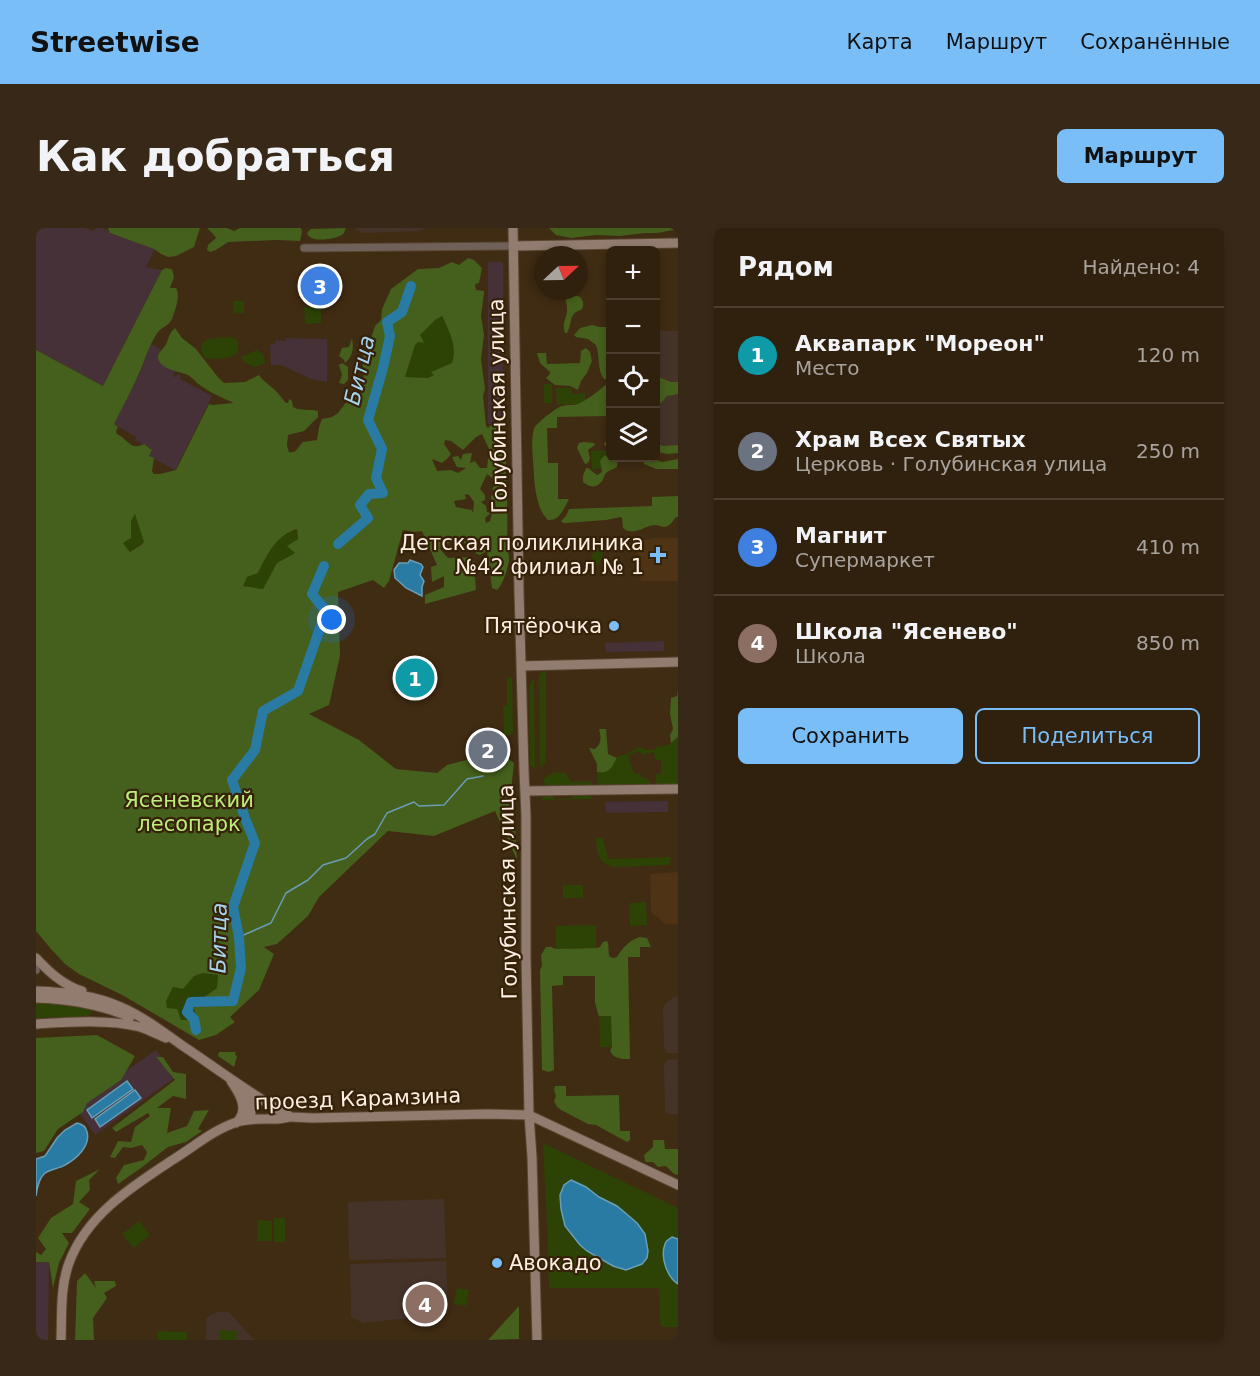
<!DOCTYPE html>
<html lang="ru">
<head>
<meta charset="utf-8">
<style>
  :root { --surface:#30200e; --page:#382817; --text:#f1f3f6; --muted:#a8a39e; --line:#4b3e2e; --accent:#7abef8 }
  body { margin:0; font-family:"DejaVu Sans",sans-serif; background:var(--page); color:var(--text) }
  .controls { position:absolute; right:18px; top:18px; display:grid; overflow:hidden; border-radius:9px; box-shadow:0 3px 9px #0003 }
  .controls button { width:54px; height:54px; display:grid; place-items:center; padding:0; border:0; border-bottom:2px solid var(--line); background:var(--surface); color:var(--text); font:30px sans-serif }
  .compass { position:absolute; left:498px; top:18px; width:54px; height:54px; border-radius:50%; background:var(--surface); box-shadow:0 3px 9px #0003; rotate:68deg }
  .you { position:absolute; left:296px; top:392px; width:21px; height:21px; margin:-15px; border:4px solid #fff; border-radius:50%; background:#1a73e8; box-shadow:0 0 0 9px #1a73e833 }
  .badge { display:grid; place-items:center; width:39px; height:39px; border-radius:50%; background:var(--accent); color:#fff; font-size:20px; font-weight:700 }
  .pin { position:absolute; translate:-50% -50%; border:3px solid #fff; box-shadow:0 2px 6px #0006 }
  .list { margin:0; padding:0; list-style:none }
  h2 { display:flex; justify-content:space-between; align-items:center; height:78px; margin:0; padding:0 24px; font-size:26px }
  h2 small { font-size:20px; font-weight:400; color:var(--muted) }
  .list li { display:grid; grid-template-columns:39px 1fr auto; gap:18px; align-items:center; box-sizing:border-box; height:96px; padding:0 24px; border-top:2px solid var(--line) }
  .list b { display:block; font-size:22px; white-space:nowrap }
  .list p { margin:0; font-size:20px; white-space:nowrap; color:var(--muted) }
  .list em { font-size:20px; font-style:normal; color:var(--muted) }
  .actions { display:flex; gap:12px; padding:18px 24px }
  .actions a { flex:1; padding:14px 0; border:2px solid var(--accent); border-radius:9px; text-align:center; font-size:21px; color:var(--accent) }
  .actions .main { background:var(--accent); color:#111 }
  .icon { flex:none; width:33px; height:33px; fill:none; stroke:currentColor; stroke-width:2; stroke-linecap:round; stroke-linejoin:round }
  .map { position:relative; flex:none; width:642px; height:1112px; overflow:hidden; border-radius:9px }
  header { display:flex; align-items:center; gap:36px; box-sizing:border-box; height:84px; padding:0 30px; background:var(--accent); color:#111 }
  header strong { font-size:28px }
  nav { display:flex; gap:33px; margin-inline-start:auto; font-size:21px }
  .intro { display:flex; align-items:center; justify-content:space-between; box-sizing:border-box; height:144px; padding:0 36px }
  h1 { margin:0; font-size:42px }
  .button { padding:15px 27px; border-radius:9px; background:var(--accent); color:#111; font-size:21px; font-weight:700 }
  main { display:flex; gap:36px; padding:0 36px }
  aside { flex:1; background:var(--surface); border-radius:9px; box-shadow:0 3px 9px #0003 }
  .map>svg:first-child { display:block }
  .built { fill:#4e3315 }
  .industrial { fill:#453137 }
  .education { fill:#45332a }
  .green { fill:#2d4305 }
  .forest { fill:#455f1c; fill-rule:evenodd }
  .water { fill:#2a7ba3; stroke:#699eb6; stroke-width:1.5 }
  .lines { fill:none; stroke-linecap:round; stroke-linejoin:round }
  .stream { stroke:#699eb6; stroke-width:1.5 }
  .river { stroke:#2a7ba3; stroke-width:10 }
  .street-casing { stroke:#5a4630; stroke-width:9 }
  .secondary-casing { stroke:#5a4630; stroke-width:11 }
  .street { stroke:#6f615a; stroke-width:7 }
  .secondary { stroke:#927c70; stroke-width:9 }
  .poi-dot { fill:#7abef8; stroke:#362109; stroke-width:2 }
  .labels { text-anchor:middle; stroke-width:4.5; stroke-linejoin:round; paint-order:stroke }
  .street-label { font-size:21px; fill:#fdefe1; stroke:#362109 }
  .poi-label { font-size:21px; fill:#fdefe1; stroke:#362109; text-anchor:end }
  .park-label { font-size:21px; fill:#bcec79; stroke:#362109 }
  .water-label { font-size:22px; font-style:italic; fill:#a6d4ef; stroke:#362109 }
</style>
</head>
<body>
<header>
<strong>Streetwise</strong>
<nav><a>Карта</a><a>Маршрут</a><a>Сохранённые</a></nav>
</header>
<div class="intro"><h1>Как добраться</h1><a class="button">Маршрут</a></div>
<main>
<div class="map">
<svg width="642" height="1112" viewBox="0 0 642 1112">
  <rect width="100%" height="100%" fill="#402b13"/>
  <path class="built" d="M 617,310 L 642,310 L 642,353 L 604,353 L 605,332 L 599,322 L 599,313 L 609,312 Z
    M 642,644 L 642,696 L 630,696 L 615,684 L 614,646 Z"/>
  <path class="industrial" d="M 0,0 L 49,0 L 58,3 L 59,0 L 65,0 L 72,2 L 75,5 L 119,21 L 110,39 L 126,42 L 67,158 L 0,122 Z
    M 452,34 L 467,34 L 467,196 L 452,196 Z
    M 250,110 L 291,111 L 291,154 L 275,151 L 245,137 L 235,137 L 234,117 L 239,116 L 240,112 L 250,113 Z
    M 115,116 L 127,123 L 139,143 L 137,148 L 140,149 L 142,146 L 145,148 L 144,151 L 176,168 L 139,242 L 113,228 L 115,221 L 99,212 L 100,209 L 78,196 L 105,142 Z
    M 628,413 L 628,423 L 570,424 L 569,415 Z
    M 632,573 L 632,584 L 570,585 L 569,574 Z
    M 120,822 L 140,849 L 59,907 L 39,879 Z
    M 0,1034 L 13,1034 L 12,1112 L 0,1112 Z"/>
  <path class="education" d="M 320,0 L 390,0 L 387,2 L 382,3 L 327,5 L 320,2 Z
    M 620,103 L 642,103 L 642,158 L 620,159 Z
    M 642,163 L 642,220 L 620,220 L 620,164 Z
    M 638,769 L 642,769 L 642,825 L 631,825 L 628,820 L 627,782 L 629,776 Z
    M 642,831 L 642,886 L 632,886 L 630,884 L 629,881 L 628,837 L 631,832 Z
    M 408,971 L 410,1030 L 313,1032 L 312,974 Z
    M 410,1033 L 412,1086 L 327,1095 L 315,1089 L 314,1036 Z
    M 182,1084 L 193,1084 L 218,1112 L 170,1112 L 170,1091 L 174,1087 Z"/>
  <path class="green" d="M 197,73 L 208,73 L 208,85 L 198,85 Z
    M 285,78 L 285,95 L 269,96 L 268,79 Z
    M 406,88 C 413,104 423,118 416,135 L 396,144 L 399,148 L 392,150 L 369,149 L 379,117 L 382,114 L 387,115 L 383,107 L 399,92 Z
    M 195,109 L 200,111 C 211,132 182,132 169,130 C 155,108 181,110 195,109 Z
    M 221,122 L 228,128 L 229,135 L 219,139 L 209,135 L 204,129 Z
    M 508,156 L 516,156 L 516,175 L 508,175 Z
    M 520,160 L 536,160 L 536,166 L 549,165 L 549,176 L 521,176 Z
    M 572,222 L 573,240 L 556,241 L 555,223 Z
    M 99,285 L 108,314 L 94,324 L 87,315 L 95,309 L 95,293 Z
    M 261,301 L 260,325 L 241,335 L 227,362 L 207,358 L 211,349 L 222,345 C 231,327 240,307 261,301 Z
    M 558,313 L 568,314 L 566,330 L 562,337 L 555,337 Z
    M 507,443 L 510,443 L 510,530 L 509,535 L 504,540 L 503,447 Z
    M 476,449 L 477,505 L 471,508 L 468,505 L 467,478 L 471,477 L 471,450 Z
    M 498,449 L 499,541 L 494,537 L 493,459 Z
    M 642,509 L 642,556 L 620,556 L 620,546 L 625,546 L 625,532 L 619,531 L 618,524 L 607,527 L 603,523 L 593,527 C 592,533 596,542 600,546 L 605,546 L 605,550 L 611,550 L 612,552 L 614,552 L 614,556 L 562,557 L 561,544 L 565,544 L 577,536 L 583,528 L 591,526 L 603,519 L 612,522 L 618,522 L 621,519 L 633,517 Z
    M 519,544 L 529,545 L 536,554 L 556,553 L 557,558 L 510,558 L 507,553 L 508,550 Z
    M 537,567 L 553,567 L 557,571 L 506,572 L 507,568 L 518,568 L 518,571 L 537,570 Z
    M 560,610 L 567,610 L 572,631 L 635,629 L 633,637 L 578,639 C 562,635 561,625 560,610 Z
    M 527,657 L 547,657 L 547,670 L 527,670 Z
    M 610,674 L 611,697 L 594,698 L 593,675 Z
    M 560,697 L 560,720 L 520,721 L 520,698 Z
    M 167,745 L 182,747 L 181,760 L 161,774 L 163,791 L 145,792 L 131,780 L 130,773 L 137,759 L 147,760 L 158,748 Z
    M 0,774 L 48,778 L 56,782 L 54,787 L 44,789 L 0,790 Z
    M 575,787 L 576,819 L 564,819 L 563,788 Z
    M 509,916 L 642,980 L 642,1099 L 627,1099 L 624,1096 L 623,1060 L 513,1060 L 512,1013 L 507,921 L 507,917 Z
    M 238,990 L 249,990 L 249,1014 L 238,1014 Z
    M 222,992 L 236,993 L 236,1013 L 221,1013 Z
    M 103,993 L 114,1007 L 97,1020 L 86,1006 Z
    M 421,1060 L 433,1062 L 430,1078 L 418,1076 Z
    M 184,1102 L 201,1103 L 200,1112 L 183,1112 Z
    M 122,1103 L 151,1104 L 151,1112 L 122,1112 Z"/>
  <path class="forest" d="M 72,0 L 164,0 L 158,19 L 140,28 L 132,29 L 125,26 L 118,21 L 74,5 Z
    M 171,0 L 191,0 L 198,3 L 204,0 L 265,0 L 266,4 L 264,13 L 241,12 L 192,14 L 180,22 L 174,24 L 171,22 L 172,17 L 180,10 L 178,7 Z
    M 310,0 C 309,2 309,3 308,5 C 303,11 280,14 274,9 C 272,8 272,7 271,5 L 275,1 Z
    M 513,0 L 642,0 L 637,2 L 621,5 L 609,5 L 583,8 L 560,7 L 535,10 L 520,7 Z
    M 432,30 L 438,32 L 446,40 L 443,55 L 439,56 L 440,62 L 448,63 L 448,65 L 445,88 L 448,107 L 445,131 L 449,161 L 447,168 L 450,198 L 452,200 L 455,197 L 460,199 C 461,207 469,208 470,218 C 471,228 469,237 470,247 C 471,269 472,291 471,313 C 471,319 473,326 473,332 C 472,340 467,357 461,362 L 456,360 L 451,323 L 444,327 L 439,325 L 450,307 L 431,320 L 425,308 L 403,320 L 412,330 L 435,329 L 439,336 L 432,347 L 439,349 L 440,362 L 389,376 L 389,367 L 408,359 L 408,348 L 396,354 L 395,339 L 401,337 L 386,303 L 378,304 L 367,302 L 353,353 L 348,360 L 337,352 L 302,364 L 304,428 L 293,477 L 273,486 L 323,512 L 360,541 L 401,545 L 411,537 L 446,528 L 453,532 L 455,536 L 466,527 L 478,535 L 473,581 L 479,595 L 481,632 L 459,583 L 398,608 L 352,603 L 283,669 L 272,688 L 241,716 L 228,719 L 238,726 L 223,762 L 194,789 L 199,794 L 180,807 L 163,812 L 88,768 L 43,746 L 29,736 L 15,721 L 0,703 L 0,122 L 67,158 L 126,42 L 130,40 L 136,41 L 138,49 L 134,60 L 140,60 C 145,68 139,82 136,91 C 132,99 124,99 120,107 C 113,118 110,129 105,141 C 97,160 87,178 78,196 L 82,199 L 80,203 L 81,206 C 93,212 94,223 108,216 L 116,222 L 113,228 L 118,230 L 116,243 L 118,246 L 124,246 L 140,242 L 173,176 L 177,177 L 197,175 L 196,174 C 186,170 175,165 167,159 C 161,156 157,150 152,147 C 145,144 121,141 122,128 C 123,124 128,120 130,116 C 133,110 133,105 139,100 L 146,110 L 160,121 L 181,148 L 188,155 L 209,154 L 223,147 L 225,150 L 240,163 L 250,175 L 252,175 L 253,171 L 256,173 L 257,179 C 263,183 275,181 282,183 L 282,189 L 268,203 L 252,207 L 251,218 L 253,224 C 261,226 262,218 267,214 L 281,212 L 283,199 L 286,191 L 296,189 L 302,185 L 326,153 L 328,147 L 326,132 L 329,121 L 335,110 L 339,98 L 345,92 L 346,81 L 355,61 L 382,41 L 403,40 L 416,34 L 423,37 ZM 406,88 C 413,103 422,119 416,135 L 395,144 L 398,147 L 392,150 L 369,149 L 379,117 L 382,114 L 388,115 L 384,107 L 399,92 ZM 446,206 L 453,221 L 451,240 L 444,240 L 439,233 L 434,235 L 436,225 L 427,226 L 425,232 L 422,228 L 416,229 L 421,239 L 430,240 L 422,245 L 415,242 L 401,243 L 396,231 L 406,235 L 411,231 L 415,226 L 408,216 L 409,212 L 415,213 L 427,222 L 440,209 ZM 451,246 L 461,254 L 456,261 L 460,265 L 455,268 L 456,285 L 454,293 L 450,295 L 449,290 L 455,285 L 451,284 L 450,278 L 445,274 L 449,272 L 449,267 L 444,261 ZM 429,266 L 433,267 L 438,274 L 437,285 L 436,282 L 420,279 L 418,273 L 430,271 ZM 99,286 L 108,314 L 105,317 L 94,324 L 87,315 L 95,310 L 95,293 ZM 261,301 L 262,311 L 251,318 L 259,325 L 241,335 L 227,361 L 207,358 L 211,349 L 222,345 C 231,327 240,307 261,301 ZM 167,745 L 182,747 L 181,760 L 161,774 L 158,782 L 163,791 L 145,792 L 141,781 L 131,780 L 130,773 L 137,759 L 147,761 L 158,748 Z
    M 535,66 L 544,69 C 547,72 549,78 545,82 C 532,85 537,95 531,105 L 529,105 C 525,93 532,90 531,80 C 531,77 530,74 529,70 Z
    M 556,97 L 564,99 L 570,99 L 574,103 L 574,152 L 568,151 C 561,142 564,128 560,117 L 552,111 L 540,109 L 538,107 L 544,100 Z
    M 316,110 C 318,120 317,128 309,135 L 308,132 L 303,128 L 306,120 L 313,119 Z
    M 550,120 L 554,124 L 556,133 L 551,145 L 545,153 L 542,162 L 534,158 L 519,157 L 510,150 L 514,146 L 514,144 L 504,135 L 501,125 L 510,125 L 511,136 L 544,135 L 545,123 Z
    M 306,135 L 312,139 L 312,152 L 308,156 L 303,155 L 306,147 L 303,137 Z
    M 620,148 L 635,154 L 642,154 L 642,166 L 631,168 L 625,175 L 620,177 Z
    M 571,156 L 574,156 L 574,188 L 521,189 L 521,200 L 511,200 L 512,235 L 522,235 L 522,271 L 533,271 C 528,280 524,293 512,292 C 502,283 499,263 498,249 C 498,236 494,213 498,201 C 499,196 521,179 526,178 C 532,176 539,178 544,175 C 554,170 562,163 571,156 Z
    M 574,212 L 574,230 L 582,230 L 581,239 C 578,241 574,242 571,244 C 568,246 568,251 566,253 C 560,261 553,259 547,254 L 547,248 L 550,240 L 552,240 L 561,247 L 566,244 L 564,233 L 568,228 L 572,227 L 573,221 L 568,216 L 570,213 Z
    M 548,214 L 558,215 L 559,217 L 552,222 L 554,230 L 552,235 L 549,236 L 541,220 L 543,215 Z
    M 620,215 L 627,218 L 642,217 L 642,225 L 632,226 L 620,224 Z
    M 610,230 L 615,230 L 626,234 L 642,231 L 642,241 L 620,241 L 608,236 L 607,232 Z
    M 642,268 L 642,289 L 640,289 C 637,293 634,298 629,299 C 626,299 622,297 619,297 C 607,298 598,309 587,300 L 586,290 L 585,289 L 570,292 L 530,295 L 527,295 L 525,293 L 530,288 L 533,281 L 616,278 L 616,269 Z
    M 642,462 L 642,509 L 635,515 L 634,507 L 637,501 L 634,486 L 635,470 L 641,468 Z
    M 563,501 L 570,501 L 572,526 L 581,530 C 576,539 573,546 561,544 L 561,536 L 553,520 L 559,521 C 566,515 565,509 563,501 Z
    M 603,709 L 611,710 L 615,719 L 604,719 L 604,729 L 592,729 L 594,831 C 585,831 578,831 574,823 L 576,819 L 575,788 L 563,788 L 562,786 L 559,774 L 559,748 L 527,748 L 527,757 L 516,758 L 518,842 L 513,844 L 506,842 L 504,742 L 506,738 L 505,727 L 510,719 L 515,719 L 520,721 L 560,720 L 564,719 L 567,714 L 571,713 C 574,718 571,723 574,729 L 578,730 L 581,729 C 586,720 593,713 603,709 Z
    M 61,807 L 99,828 L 85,852 L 51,875 L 47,884 L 22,901 L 8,923 L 0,925 L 0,810 Z
    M 183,824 L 200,824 L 199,827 L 201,828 L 198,839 L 182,828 Z
    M 120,829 L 127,829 L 137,844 L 150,846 L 150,871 L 137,868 L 121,880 L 135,880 L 131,905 L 151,898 L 158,883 L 173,882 L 162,901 L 166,903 L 150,914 L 132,919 L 105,940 L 82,956 L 80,950 L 88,937 L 108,932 L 111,924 L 106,917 L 95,920 L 87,919 L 79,930 L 74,929 L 82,913 L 95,914 L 99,899 L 114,888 L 112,885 L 80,904 L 76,900 L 139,852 Z
    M 519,858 L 530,858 L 530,868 L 583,867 L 584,903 L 594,903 L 594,912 L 591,914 L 560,897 L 552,896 L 525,882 L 521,879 L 518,873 L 520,868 L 518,862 Z
    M 617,912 L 628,912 L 629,921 L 642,921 L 642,947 L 638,946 L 630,938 L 622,939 L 617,934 L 610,934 L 609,933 L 608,927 L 617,919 Z
    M 64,941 L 53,952 L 54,962 L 43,974 L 54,981 L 36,1005 L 26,1005 L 33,1015 L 23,1035 L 17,1060 L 13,1034 L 0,1034 L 0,1024 L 5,1027 L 10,1021 L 2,1010 L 15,990 L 37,976 L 40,953 Z
    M 49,1045 L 60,1060 L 58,1053 L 79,1053 L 80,1058 L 68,1065 L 71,1070 L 57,1090 L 58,1112 L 39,1112 L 41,1053 Z
    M 483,1078 L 483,1111 L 452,1112 Z"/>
  <path class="water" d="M 374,332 L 385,336 L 387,339 L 384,347 L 388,353 L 386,359 L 386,368 L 370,360 L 359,350 L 358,342 L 363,335 L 372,335 Z
    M 91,853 L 97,861 L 56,890 L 51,882 Z
    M 99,862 L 105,870 L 64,899 L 59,891 Z
    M 41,895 C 46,896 50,898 51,904 C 55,918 40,931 29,937 C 23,941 13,941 8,946 C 2,952 1,961 0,968 L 0,931 L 9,928 L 21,910 L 29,902 Z
    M 535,952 L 550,959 L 563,969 L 581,978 L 601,995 L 609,1006 L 612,1023 L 611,1030 L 606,1036 L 590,1042 L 577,1038 L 551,1023 L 544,1017 L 529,998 L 525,981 L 524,967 L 528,957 Z
    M 636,1009 L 642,1011 L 642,1056 C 631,1049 624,1029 629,1016 C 630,1012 634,1011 636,1009 Z"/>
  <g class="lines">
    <path class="stream" d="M 203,709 L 235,695 L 250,665 L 272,652 L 287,637 L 310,630 L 331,611 L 339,606 L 351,585 L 378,574 L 383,578 L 408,577 L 431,551 L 447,548"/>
    <path class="river" d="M 302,316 L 332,290 L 324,277 L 333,266 L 347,265 L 340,250 L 346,221 L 332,192 L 347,140 L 354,108 L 351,94 L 366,84 L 375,58
      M 160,802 L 158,791 L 151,784 L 155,774 L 197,773 L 205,740 L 203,709 L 197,679 L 219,615 L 209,590 L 196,552 L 219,522 L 227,483 L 262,463 L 290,383 L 276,366 L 288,338"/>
    <g class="street-casing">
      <path id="street" d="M 268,20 L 477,18
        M 0,740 L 0,742"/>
    </g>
    <g class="secondary-casing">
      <path id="secondary" d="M 477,0 L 483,364 L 488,543 L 490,588 L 490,729 L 493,887 L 496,929 L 501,1112
        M 477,18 L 642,15
        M 485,438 L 642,434
        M 489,563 L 642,561
        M 0,730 C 13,744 27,757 46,763
        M 0,763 C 29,764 58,767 85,779 C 108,789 127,804 147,818 C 183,842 217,868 255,889
        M 0,770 C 33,771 63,776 94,789
        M 0,796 C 32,794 73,791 104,799 C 113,802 122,807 130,810
        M 195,853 C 204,866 214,882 200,895
        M 210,862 C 215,870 216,881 214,891
        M 25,1112 C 26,1087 24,1059 33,1035 C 51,986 97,958 138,931 C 159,918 177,902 201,894 C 215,890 228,891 242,891 C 246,891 251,889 255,889 C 263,889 271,890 278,890 L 451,886 L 493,887 L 642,957"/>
    </g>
    <use href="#street" class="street"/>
    <use href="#secondary" class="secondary"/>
  </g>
  <g class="poi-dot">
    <path d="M619 318h6v6h6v6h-6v6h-6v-6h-6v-6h6z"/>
    <circle cx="578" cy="398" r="6"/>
    <circle cx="461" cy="1035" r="6"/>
  </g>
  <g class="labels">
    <g class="street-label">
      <text transform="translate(462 178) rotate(-91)" y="7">Голубинская улица</text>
      <text transform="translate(472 664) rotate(-91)" y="7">Голубинская улица</text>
      <text transform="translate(322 871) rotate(-2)" y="7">проезд Карамзина</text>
    </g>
    <g class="poi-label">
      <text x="608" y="322">Детская поликлиника<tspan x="608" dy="24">№42 филиал № 1</tspan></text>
      <text x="566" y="405">Пятёрочка</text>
      <text x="473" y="1042" text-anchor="start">Авокадо</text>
    </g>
    <g class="park-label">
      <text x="153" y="579">Ясеневский<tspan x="153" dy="24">лесопарк</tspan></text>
    </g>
    <g class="water-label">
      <text transform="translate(323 142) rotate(-77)" y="8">Битца</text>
      <text transform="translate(182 710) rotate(-89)" y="8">Битца</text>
    </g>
  </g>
</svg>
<div class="controls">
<button>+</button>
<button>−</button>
<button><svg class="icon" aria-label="locate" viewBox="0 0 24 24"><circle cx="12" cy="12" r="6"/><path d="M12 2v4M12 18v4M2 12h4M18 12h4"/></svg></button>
<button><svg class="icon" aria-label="layers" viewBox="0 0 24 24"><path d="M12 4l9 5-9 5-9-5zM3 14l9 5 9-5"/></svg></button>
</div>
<svg class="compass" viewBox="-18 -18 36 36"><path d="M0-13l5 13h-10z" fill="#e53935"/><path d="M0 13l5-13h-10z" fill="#a8a39e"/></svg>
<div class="you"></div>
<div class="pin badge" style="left:379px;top:450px;background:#0f9aa8">1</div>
<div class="pin badge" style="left:452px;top:522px;background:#6b7280">2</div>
<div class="pin badge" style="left:284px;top:58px;background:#3f7fe0">3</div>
<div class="pin badge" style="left:389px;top:1076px;background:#8d6e63">4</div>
</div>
<aside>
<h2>Рядом<small>Найдено: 4</small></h2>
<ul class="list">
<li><span class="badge" style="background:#0f9aa8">1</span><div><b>Аквапарк &quot;Мореон&quot;</b><p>Место</p></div><em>120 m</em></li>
<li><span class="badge" style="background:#6b7280">2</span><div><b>Храм Всех Святых</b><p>Церковь · Голубинская улица</p></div><em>250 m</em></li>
<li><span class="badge" style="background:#3f7fe0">3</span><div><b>Магнит</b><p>Супермаркет</p></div><em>410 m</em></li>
<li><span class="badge" style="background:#8d6e63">4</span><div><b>Школа &quot;Ясенево&quot;</b><p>Школа</p></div><em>850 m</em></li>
</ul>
<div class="actions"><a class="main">Сохранить</a><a>Поделиться</a></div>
</aside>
</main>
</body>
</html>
